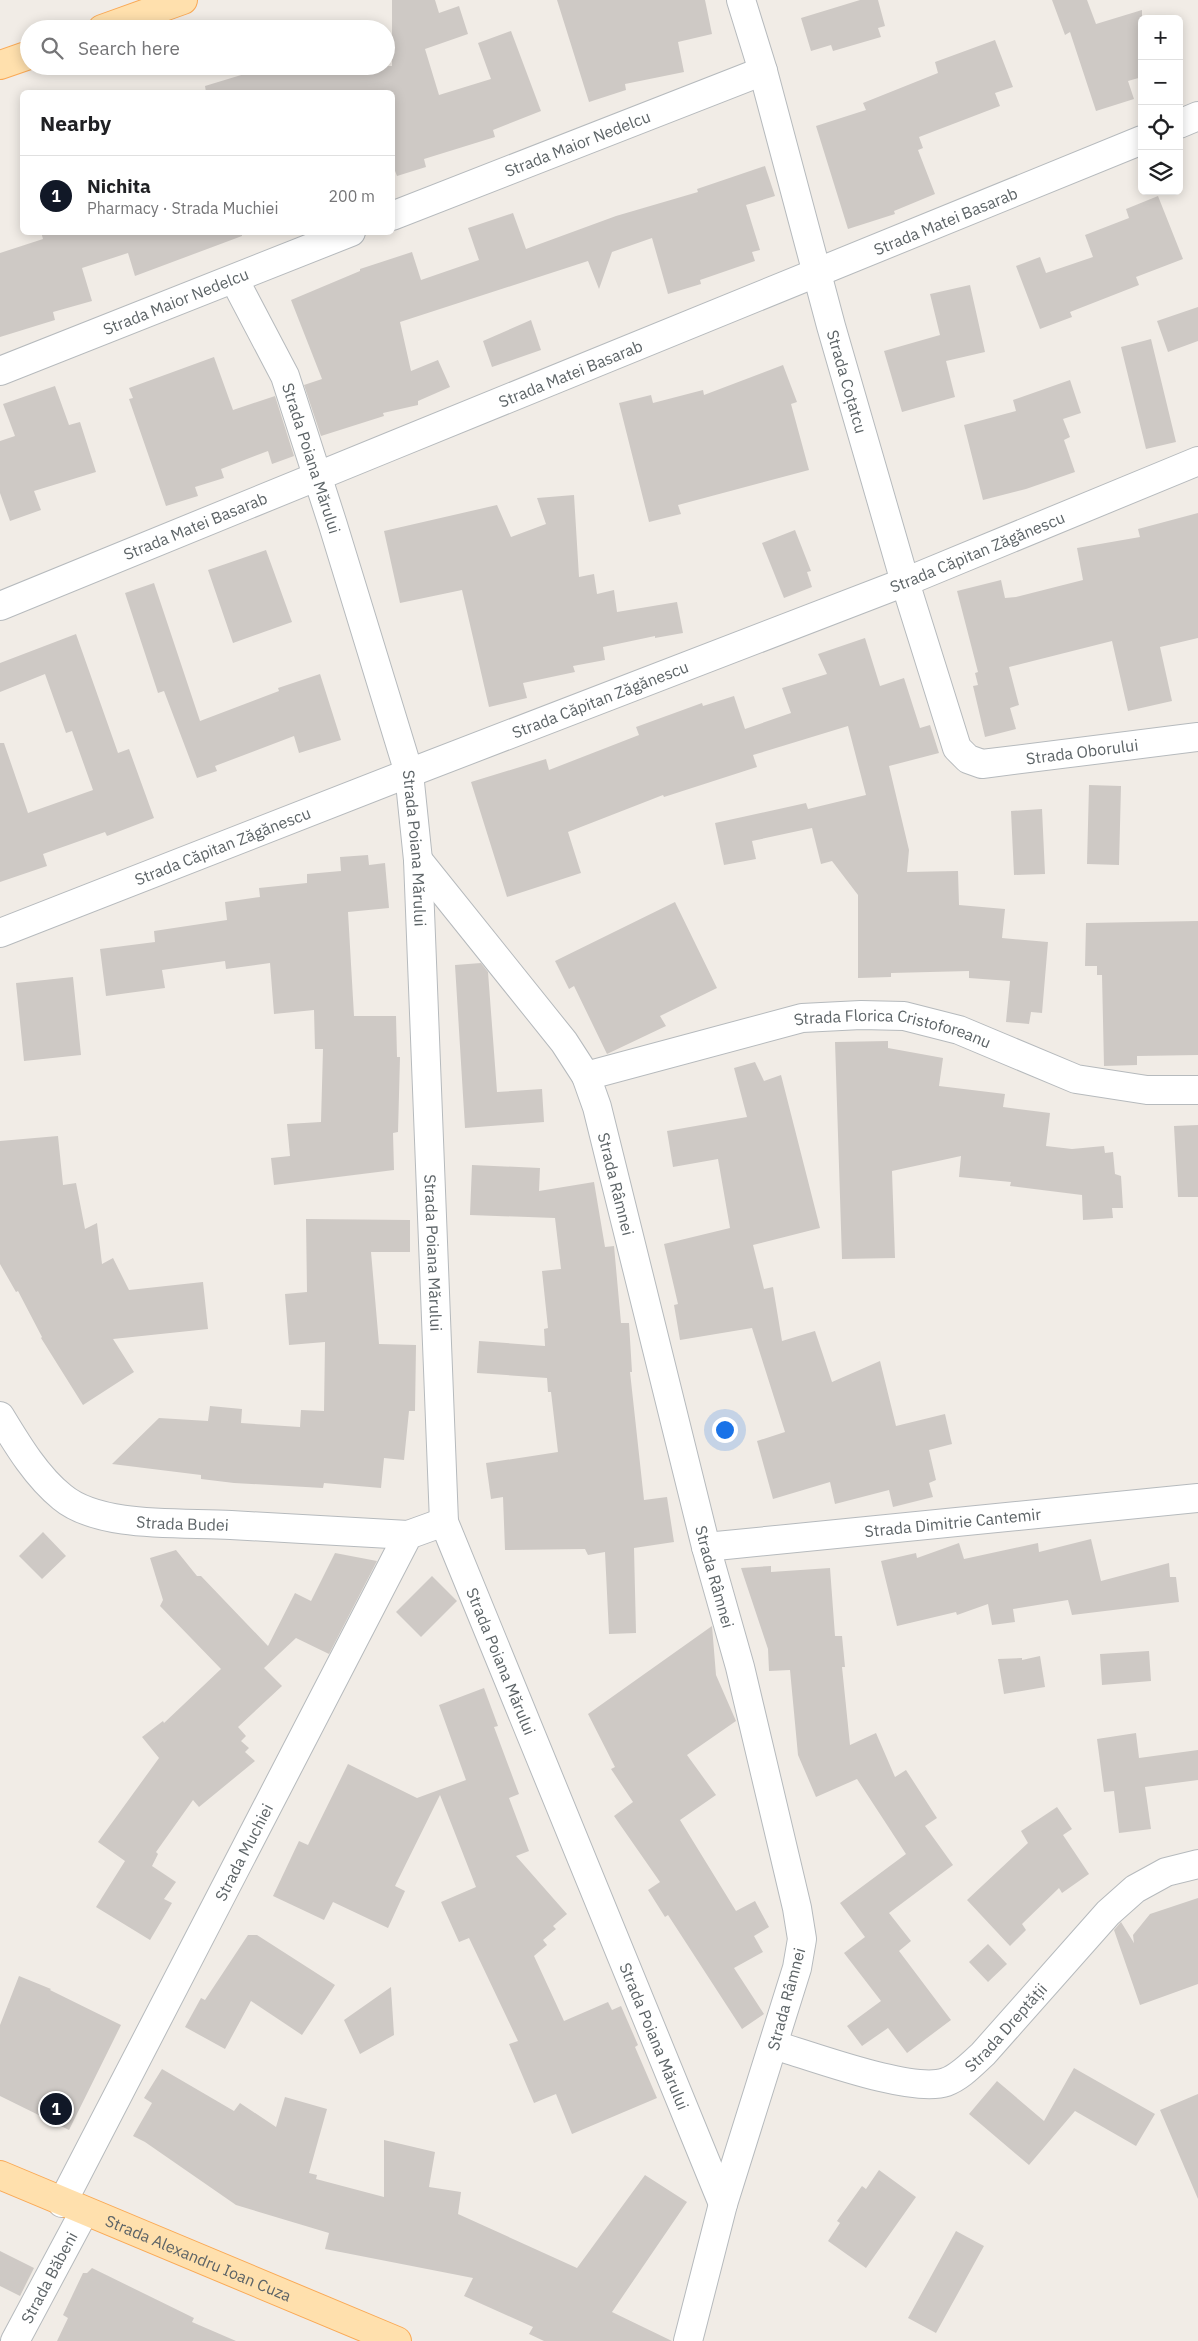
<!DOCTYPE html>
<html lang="en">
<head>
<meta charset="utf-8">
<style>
  :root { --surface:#fff; --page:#f6f6f6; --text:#202124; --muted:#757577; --line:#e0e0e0; --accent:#111827 }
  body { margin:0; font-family:"IBM Plex Sans",sans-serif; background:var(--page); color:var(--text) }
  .controls { position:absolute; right:15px; top:15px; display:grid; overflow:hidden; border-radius:8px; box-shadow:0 2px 12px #0003 }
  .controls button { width:45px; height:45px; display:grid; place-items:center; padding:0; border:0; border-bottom:1px solid var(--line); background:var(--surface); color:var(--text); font:25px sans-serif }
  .you { position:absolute; left:724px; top:1429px; width:18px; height:18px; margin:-12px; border:4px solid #fff; border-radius:50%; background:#1a73e8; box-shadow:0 0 0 8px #1a73e833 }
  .badge { display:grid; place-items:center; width:32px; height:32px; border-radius:50%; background:var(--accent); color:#fff; font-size:16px; font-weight:700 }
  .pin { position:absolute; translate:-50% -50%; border:2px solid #fff; box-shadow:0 1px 5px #0006 }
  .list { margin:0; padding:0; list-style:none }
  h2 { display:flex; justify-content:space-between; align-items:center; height:65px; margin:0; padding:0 20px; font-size:21px }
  h2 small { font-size:16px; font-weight:400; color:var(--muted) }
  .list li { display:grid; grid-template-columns:32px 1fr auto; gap:15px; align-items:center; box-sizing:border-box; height:80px; padding:0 20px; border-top:1px solid var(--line) }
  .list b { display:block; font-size:19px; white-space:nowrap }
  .list p { margin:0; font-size:16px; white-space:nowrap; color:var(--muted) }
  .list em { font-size:16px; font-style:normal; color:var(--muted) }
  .icon { flex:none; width:28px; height:28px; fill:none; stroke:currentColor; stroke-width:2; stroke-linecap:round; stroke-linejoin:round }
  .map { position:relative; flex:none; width:1198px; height:2341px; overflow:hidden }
  .search { position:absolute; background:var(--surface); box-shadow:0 2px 12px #0003; left:20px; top:20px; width:375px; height:55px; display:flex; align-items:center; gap:12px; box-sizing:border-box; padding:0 18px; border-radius:28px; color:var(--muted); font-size:19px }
  .panel { position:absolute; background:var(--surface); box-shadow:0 2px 12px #0003; left:20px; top:90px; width:375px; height:145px; border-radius:8px }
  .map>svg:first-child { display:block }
  .building { fill:#cec9c5 }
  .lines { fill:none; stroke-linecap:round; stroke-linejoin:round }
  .minor-casing { stroke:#b6babd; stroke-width:30 }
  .major-casing { stroke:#faa955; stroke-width:30 }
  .minor { stroke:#fff; stroke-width:28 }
  .major { stroke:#ffe0ad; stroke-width:28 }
  .labels { text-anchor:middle; stroke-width:5; stroke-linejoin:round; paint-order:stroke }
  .street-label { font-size:16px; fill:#5d6467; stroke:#fff }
</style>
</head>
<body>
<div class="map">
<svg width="1198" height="2341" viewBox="0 0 1198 2341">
  <rect width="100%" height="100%" fill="#f1ece6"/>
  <path class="building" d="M 392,0 L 435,0 L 439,13 L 459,6 L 468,34 L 425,49 L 439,95 L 491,79 L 478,43 L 511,31 L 541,111 L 493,130 L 495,137 L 424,159 L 426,167 L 397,176 L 392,163 L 392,92 L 206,92 L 205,86 L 271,66 L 392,66 Z
    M 557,0 L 705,0 L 712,34 L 678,42 L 684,72 L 625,84 L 626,90 L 589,102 Z
    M 860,0 L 878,0 L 885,26 L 878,28 L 881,37 L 833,51 L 831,45 L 811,51 L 801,18 Z
    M 1052,0 L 1087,0 L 1096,24 L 1142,10 L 1142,77 L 1128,81 L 1134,99 L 1096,111 L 1070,32 L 1065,35 Z
    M 995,40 L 1013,87 L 995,93 L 1000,106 L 919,137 L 923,148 L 918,150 L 935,194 L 894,211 L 895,214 L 848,229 L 816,126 L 866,110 L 863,103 L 938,73 L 935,62 Z
    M 765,166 L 775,196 L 746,205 L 760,250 L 752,252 L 755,261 L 700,280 L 701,284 L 668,294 L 652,238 L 612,252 L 599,289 L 588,261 L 400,322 L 411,371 L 438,360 L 450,387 L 418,401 L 418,405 L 383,413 L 384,416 L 321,436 L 304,385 L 322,379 L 291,300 L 360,271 L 360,269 L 412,252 L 421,280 L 479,260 L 468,228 L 513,213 L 526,249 L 616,216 L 698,192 L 697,189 Z
    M 1158,196 L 1183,259 L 1136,277 L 1139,285 L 1070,312 L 1072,317 L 1040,329 L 1016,266 L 1040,257 L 1046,273 L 1093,257 L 1085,235 L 1129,218 L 1126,209 Z
    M 41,232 L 242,232 L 242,236 L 135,276 L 128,253 L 82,268 L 92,301 L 53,312 L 55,320 L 0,337 L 0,253 L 43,239 Z
    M 970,285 L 985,352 L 946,361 L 955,397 L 902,412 L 884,351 L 940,335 L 930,294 Z
    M 1198,307 L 1198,341 L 1168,352 L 1157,321 Z
    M 531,320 L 541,350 L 492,367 L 483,341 Z
    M 1151,339 L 1176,442 L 1146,449 L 1121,347 Z
    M 214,357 L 233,410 L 275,396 L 294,456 L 272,464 L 268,451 L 221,469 L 224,478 L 195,487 L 198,496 L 166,506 L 129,399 L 133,398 L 129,388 Z
    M 783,365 L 797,402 L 791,404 L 809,470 L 678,505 L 681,514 L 649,522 L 619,403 L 651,395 L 653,403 L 703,390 L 704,395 Z
    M 1070,380 L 1081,413 L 1063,419 L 1070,437 L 1064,440 L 1075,472 L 1026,489 L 983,500 L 964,425 L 1016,411 L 1013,400 Z
    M 55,386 L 69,425 L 80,422 L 96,472 L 34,491 L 41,510 L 10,521 L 0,493 L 0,441 L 15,436 L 3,404 Z
    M 574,495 L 579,577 L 594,574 L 597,594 L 614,590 L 617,612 L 677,602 L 683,633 L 655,638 L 655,636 L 603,647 L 605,660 L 573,666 L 575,672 L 523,683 L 527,698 L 489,707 L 462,590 L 400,603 L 384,531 L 497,505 L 511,537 L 546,524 L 537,498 Z
    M 1198,513 L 1198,638 L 1160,647 L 1172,701 L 1128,711 L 1112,641 L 1009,667 L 1019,705 L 1010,708 L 1016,729 L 985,737 L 973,686 L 978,685 L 975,673 L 978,672 L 957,591 L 1001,580 L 1005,598 L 1016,597 L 1083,580 L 1077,548 L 1140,537 L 1138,529 Z
    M 795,530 L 811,571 L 807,572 L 812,587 L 784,598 L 762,543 Z
    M 266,550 L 292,622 L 233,643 L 208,570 Z
    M 154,583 L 200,721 L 279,691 L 278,688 L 320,674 L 341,740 L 299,753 L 294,736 L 215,766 L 217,771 L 197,778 L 164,691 L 158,693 L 125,593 Z
    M 76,634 L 118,753 L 129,749 L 154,818 L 107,836 L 105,832 L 43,854 L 47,866 L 0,882 L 0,743 L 4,743 L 28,813 L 93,790 L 72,731 L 66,733 L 45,674 L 0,692 L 0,663 Z
    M 865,638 L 880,686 L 904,678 L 920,728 L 930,725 L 939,753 L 889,766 L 909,850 L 907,872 L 958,871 L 959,905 L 1005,909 L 1002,938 L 1048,942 L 1042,1013 L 1031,1012 L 1029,1024 L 1006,1022 L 1010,981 L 969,978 L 969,971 L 891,973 L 891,977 L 858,978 L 858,895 L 832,861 L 821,864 L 812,828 L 752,841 L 756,859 L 724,865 L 715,823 L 806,803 L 808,809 L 866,795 L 848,726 L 753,755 L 757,767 L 664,797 L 663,795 L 568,832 L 581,873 L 507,897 L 471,782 L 546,759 L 549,770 L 639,735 L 636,727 L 702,703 L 703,706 L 734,696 L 745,729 L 791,713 L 782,688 L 827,674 L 818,654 Z
    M 1089,785 L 1121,786 L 1119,865 L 1087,864 Z
    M 1042,809 L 1045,874 L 1014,875 L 1011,811 Z
    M 368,855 L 369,865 L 385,863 L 389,908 L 348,912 L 354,1016 L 396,1016 L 397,1057 L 400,1057 L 398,1132 L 393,1133 L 394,1170 L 274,1185 L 271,1158 L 290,1156 L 287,1124 L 321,1122 L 323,1049 L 315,1049 L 314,1010 L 274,1014 L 270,963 L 226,969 L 225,961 L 162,970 L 165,988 L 106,996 L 100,949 L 155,942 L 154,931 L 227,920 L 225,902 L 260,897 L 259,888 L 307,883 L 307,874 L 341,871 L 340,857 Z
    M 675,902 L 717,988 L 660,1016 L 666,1026 L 607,1054 L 574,986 L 569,989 L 555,961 Z
    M 1198,921 L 1198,1055 L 1137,1056 L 1137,1065 L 1104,1066 L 1102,975 L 1097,975 L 1097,966 L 1085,966 L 1086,923 Z
    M 481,963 L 488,972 L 497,1092 L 542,1089 L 544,1122 L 465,1128 L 455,965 Z
    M 73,977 L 81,1055 L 24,1061 L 16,983 Z
    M 888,1041 L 888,1048 L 943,1058 L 939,1086 L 1005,1094 L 1003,1107 L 1050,1113 L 1046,1146 L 1072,1149 L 1104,1146 L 1105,1153 L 1113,1152 L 1115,1174 L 1121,1176 L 1123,1208 L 1112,1208 L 1113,1218 L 1083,1220 L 1082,1195 L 1010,1186 L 1011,1182 L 959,1177 L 961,1156 L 892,1171 L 895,1258 L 842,1259 L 835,1042 Z
    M 755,1062 L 764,1081 L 781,1075 L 820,1228 L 753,1245 L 764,1289 L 773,1287 L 782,1341 L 815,1331 L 832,1382 L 880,1361 L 896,1426 L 945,1414 L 952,1444 L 929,1450 L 936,1480 L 929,1483 L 933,1497 L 893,1507 L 889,1490 L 835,1504 L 830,1482 L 773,1499 L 757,1441 L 785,1432 L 752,1328 L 680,1340 L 674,1305 L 678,1304 L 664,1244 L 730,1228 L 718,1159 L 673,1167 L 667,1131 L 747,1117 L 734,1068 Z
    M 1198,1125 L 1198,1197 L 1178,1197 L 1174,1126 Z
    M 58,1136 L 63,1185 L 76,1183 L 85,1229 L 97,1223 L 102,1264 L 113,1258 L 129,1290 L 203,1282 L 208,1329 L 113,1339 L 134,1372 L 83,1405 L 41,1338 L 42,1337 L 18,1291 L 16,1292 L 0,1264 L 0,1141 Z
    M 472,1165 L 540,1168 L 539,1191 L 594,1182 L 605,1247 L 614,1246 L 621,1323 L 629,1323 L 632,1372 L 630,1372 L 644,1500 L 667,1497 L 674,1542 L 634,1548 L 636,1633 L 609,1634 L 605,1552 L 588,1555 L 585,1549 L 505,1550 L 503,1497 L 491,1499 L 486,1463 L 558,1452 L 551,1392 L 548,1392 L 547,1378 L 477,1373 L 479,1341 L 545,1346 L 544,1329 L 548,1328 L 542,1271 L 561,1269 L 555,1218 L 470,1215 Z
    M 306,1219 L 410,1220 L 410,1252 L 371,1252 L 379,1344 L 416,1345 L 415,1411 L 409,1411 L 404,1460 L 384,1458 L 381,1488 L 324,1483 L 323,1488 L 234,1483 L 201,1479 L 201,1475 L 112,1464 L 159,1418 L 208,1421 L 210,1406 L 242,1409 L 241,1423 L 300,1427 L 301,1410 L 324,1411 L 325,1342 L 289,1345 L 285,1294 L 307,1292 Z
    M 43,1532 L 66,1556 L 42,1579 L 19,1556 Z
    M 1091,1539 L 1101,1581 L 1169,1563 L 1170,1577 L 1176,1577 L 1179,1602 L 1072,1615 L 1068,1600 L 1013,1609 L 1015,1622 L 992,1625 L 988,1604 L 957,1615 L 956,1612 L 897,1626 L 881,1561 L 916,1553 L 917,1558 L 959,1543 L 964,1559 L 1038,1543 L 1039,1552 Z
    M 176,1550 L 197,1576 L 201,1576 L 268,1646 L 295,1593 L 311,1601 L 335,1553 L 377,1561 L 329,1654 L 296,1638 L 264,1668 L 282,1686 L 238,1727 L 246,1736 L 241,1741 L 249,1748 L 245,1752 L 255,1761 L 199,1807 L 193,1800 L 156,1852 L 158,1854 L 152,1866 L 176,1882 L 164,1899 L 172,1903 L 150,1940 L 96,1907 L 125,1861 L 98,1842 L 159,1758 L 142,1737 L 163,1721 L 164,1723 L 221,1669 L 160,1606 L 163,1600 L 150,1558 Z
    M 771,1566 L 771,1572 L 830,1568 L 835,1636 L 842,1636 L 845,1667 L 842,1667 L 850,1745 L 876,1733 L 895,1777 L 906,1770 L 937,1818 L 925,1826 L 953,1865 L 889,1913 L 911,1941 L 899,1951 L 951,2020 L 907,2053 L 888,2028 L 862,2046 L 847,2026 L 881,2001 L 844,1953 L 865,1937 L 840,1903 L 906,1854 L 857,1779 L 816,1797 L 798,1755 L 790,1670 L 769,1671 L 768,1649 L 741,1568 Z
    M 432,1576 L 457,1601 L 421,1637 L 396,1612 Z
    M 712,1626 L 716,1675 L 736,1721 L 687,1755 L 716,1795 L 680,1820 L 736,1911 L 755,1901 L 769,1927 L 754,1936 L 763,1952 L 734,1968 L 764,2014 L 742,2029 L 668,1915 L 665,1917 L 648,1890 L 660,1882 L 614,1816 L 633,1802 L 611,1769 L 615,1767 L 588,1714 Z
    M 1149,1651 L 1151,1681 L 1102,1685 L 1100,1654 Z
    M 1040,1656 L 1045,1687 L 1004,1694 L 998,1659 L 1022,1658 L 1022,1660 Z
    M 484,1688 L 498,1726 L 494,1727 L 519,1794 L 509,1798 L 529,1851 L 516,1856 L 567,1914 L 553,1926 L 556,1929 L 543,1940 L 547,1945 L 534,1956 L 564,2021 L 608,2002 L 612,2010 L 621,2006 L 638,2045 L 635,2047 L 657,2098 L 572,2134 L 556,2094 L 534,2103 L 509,2044 L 518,2041 L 469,1938 L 459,1942 L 441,1902 L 476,1887 L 440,1795 L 395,1886 L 405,1891 L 388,1928 L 333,1902 L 324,1920 L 273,1896 L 299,1841 L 308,1845 L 348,1764 L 417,1798 L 466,1780 L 439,1705 Z
    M 1136,1733 L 1139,1758 L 1198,1750 L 1198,1780 L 1145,1787 L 1151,1829 L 1119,1833 L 1114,1791 L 1104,1792 L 1097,1739 Z
    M 1057,1807 L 1072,1829 L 1063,1835 L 1089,1874 L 1062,1893 L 1059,1888 L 1022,1924 L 1026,1930 L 1010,1946 L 967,1900 L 1028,1843 L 1021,1831 Z
    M 1198,1898 L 1198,1984 L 1140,2005 L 1114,1930 L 1121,1922 L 1134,1943 L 1133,1935 L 1150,1914 Z
    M 248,1935 L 257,1935 L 335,1985 L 302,2035 L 251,2001 L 225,2049 L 185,2027 L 201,1998 L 205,2000 Z
    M 988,1944 L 1007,1964 L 988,1982 L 969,1962 Z
    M 19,1976 L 51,1989 L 50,1990 L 121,2025 L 69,2130 L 0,2096 L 0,2025 Z
    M 391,1987 L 394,2035 L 360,2054 L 344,2020 Z
    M 1074,2068 L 1155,2114 L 1136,2146 L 1075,2111 L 1029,2165 L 969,2114 L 997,2081 L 1044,2121 Z
    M 162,2069 L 234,2111 L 240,2103 L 276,2127 L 285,2097 L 327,2109 L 309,2173 L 317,2175 L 316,2179 L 384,2197 L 384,2140 L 435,2152 L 429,2187 L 461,2192 L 458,2214 L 577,2268 L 645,2175 L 687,2202 L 612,2312 L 672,2341 L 544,2341 L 529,2334 L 533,2327 L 464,2296 L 473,2278 L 325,2249 L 329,2233 L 236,2205 L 145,2142 L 133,2136 L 152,2103 L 144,2098 Z
    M 1198,2094 L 1198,2199 L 1160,2110 Z
    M 879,2170 L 916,2197 L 866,2268 L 828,2241 L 840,2223 L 837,2221 L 862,2186 L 866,2189 Z
    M 956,2231 L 984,2246 L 936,2333 L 908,2318 Z
    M 0,2251 L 34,2268 L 20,2296 L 0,2286 Z
    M 92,2268 L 194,2318 L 192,2322 L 236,2341 L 57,2341 L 68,2318 L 63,2315 L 83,2273 L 87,2273 Z"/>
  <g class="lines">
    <g class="minor-casing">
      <g id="minor">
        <path id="s1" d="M 741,0 L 763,71 L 831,326 L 905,582 L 957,748 L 968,759 L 982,764 L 1198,737"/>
        <path d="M 1179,124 L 1198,116"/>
        <path id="s2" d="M 392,216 L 763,71"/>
        <path id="s3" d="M 234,279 L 285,376 L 333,525 L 409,773 L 418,860 L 444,1522 L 723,2204"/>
        <path id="s4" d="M 0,371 L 351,232"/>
        <path id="s5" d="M 0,606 C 380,449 762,298 1142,140"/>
        <path id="s6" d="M 418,860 L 564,1042 L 586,1076 L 597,1107 L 706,1547 L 740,1667 L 797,1908 L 802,1939 L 797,1968 L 723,2204 L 688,2341"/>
        <path id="s7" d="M 0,933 L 409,773 L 905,582 L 1198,461"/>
        <path id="s8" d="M 586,1076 L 802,1018 L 861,1015 L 904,1016 L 959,1030 L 1076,1079 L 1147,1090 L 1198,1090"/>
        <path id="s9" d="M 0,1416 C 17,1444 36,1476 62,1497 C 100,1529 184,1522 231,1525 C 290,1528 349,1532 408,1535"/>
        <path id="s10" d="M 706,1547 L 1198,1498"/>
        <path id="s11" d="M 774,2045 C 812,2056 912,2094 946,2082 C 960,2077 972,2064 983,2054 L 1108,1913 L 1135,1889 L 1166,1872 L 1198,1864"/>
        <path id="s12" d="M 62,2203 L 408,1535 L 444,1522"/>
        <path id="s13" d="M 15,2341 L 84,2212"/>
      </g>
    </g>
    <g class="major-casing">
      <g id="major">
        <path d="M 102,29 L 183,0"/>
        <path d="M 0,65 L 29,55"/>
        <path id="s14" d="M 0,2175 L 397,2341"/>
      </g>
    </g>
    <use href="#minor" class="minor"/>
    <use href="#major" class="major"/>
  </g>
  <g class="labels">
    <g class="street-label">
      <text dy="6" stroke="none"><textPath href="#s2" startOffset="199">Strada Maior Nedelcu</textPath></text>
      <text dy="6" stroke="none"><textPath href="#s5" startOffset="1021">Strada Matei Basarab</textPath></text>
      <text dy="6" stroke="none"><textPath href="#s4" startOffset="189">Strada Maior Nedelcu</textPath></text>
      <text dy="6" stroke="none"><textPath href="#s5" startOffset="616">Strada Matei Basarab</textPath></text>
      <text dy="6" stroke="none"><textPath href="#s1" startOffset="396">Strada Coțatcu</textPath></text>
      <text dy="6" stroke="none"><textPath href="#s3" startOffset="196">Strada Poiana Mărului</textPath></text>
      <text dy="6" stroke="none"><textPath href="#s5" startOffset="211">Strada Matei Basarab</textPath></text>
      <text dy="6" stroke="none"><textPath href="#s7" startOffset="1049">Strada Căpitan Zăgănescu</textPath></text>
      <text dy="6" stroke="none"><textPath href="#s7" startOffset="644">Strada Căpitan Zăgănescu</textPath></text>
      <text dy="6" stroke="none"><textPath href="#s1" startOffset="910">Strada Oborului</textPath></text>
      <text dy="6" stroke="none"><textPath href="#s7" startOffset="239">Strada Căpitan Zăgănescu</textPath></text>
      <text dy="6" stroke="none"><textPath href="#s3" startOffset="601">Strada Poiana Mărului</textPath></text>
      <text dy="6" stroke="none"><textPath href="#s8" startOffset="316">Strada Florica Cristoforeanu</textPath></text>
      <text dy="6" stroke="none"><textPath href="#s6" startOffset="386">Strada Râmnei</textPath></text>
      <text dy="6" stroke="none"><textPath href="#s3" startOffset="1006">Strada Poiana Mărului</textPath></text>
      <text dy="6" stroke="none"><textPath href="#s9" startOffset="228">Strada Budei</textPath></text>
      <text dy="6" stroke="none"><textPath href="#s10" startOffset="248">Strada Dimitrie Cantemir</textPath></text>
      <text dy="6" stroke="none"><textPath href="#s6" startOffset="791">Strada Râmnei</textPath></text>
      <text dy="6" stroke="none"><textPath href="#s3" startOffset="1426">Strada Poiana Mărului</textPath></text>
      <text dy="6" stroke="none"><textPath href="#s12" startOffset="395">Strada Muchiei</textPath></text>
      <text transform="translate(786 1999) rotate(-75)" y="6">Strada Râmnei</text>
      <text dy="6" stroke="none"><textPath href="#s11" startOffset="259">Strada Dreptății</textPath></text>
      <text dy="6" stroke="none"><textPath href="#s3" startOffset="1831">Strada Poiana Mărului</textPath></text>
      <text dy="6" stroke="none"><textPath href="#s14" startOffset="215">Strada Alexandru Ioan Cuza</textPath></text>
      <text dy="6" stroke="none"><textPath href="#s13" startOffset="72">Strada Băbeni</textPath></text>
    </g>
  </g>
</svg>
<div class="controls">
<button>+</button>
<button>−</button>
<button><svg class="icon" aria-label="locate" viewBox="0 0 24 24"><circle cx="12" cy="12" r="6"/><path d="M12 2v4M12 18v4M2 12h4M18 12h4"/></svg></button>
<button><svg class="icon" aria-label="layers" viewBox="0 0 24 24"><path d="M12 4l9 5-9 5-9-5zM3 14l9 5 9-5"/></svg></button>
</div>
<div class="you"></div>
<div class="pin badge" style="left:56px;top:2109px">1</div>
<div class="search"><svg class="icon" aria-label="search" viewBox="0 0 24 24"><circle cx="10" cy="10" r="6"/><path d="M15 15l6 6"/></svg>Search here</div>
<section class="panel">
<h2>Nearby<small></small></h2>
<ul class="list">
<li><span class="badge">1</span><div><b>Nichita</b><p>Pharmacy · Strada Muchiei</p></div><em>200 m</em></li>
</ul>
</section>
</div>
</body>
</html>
